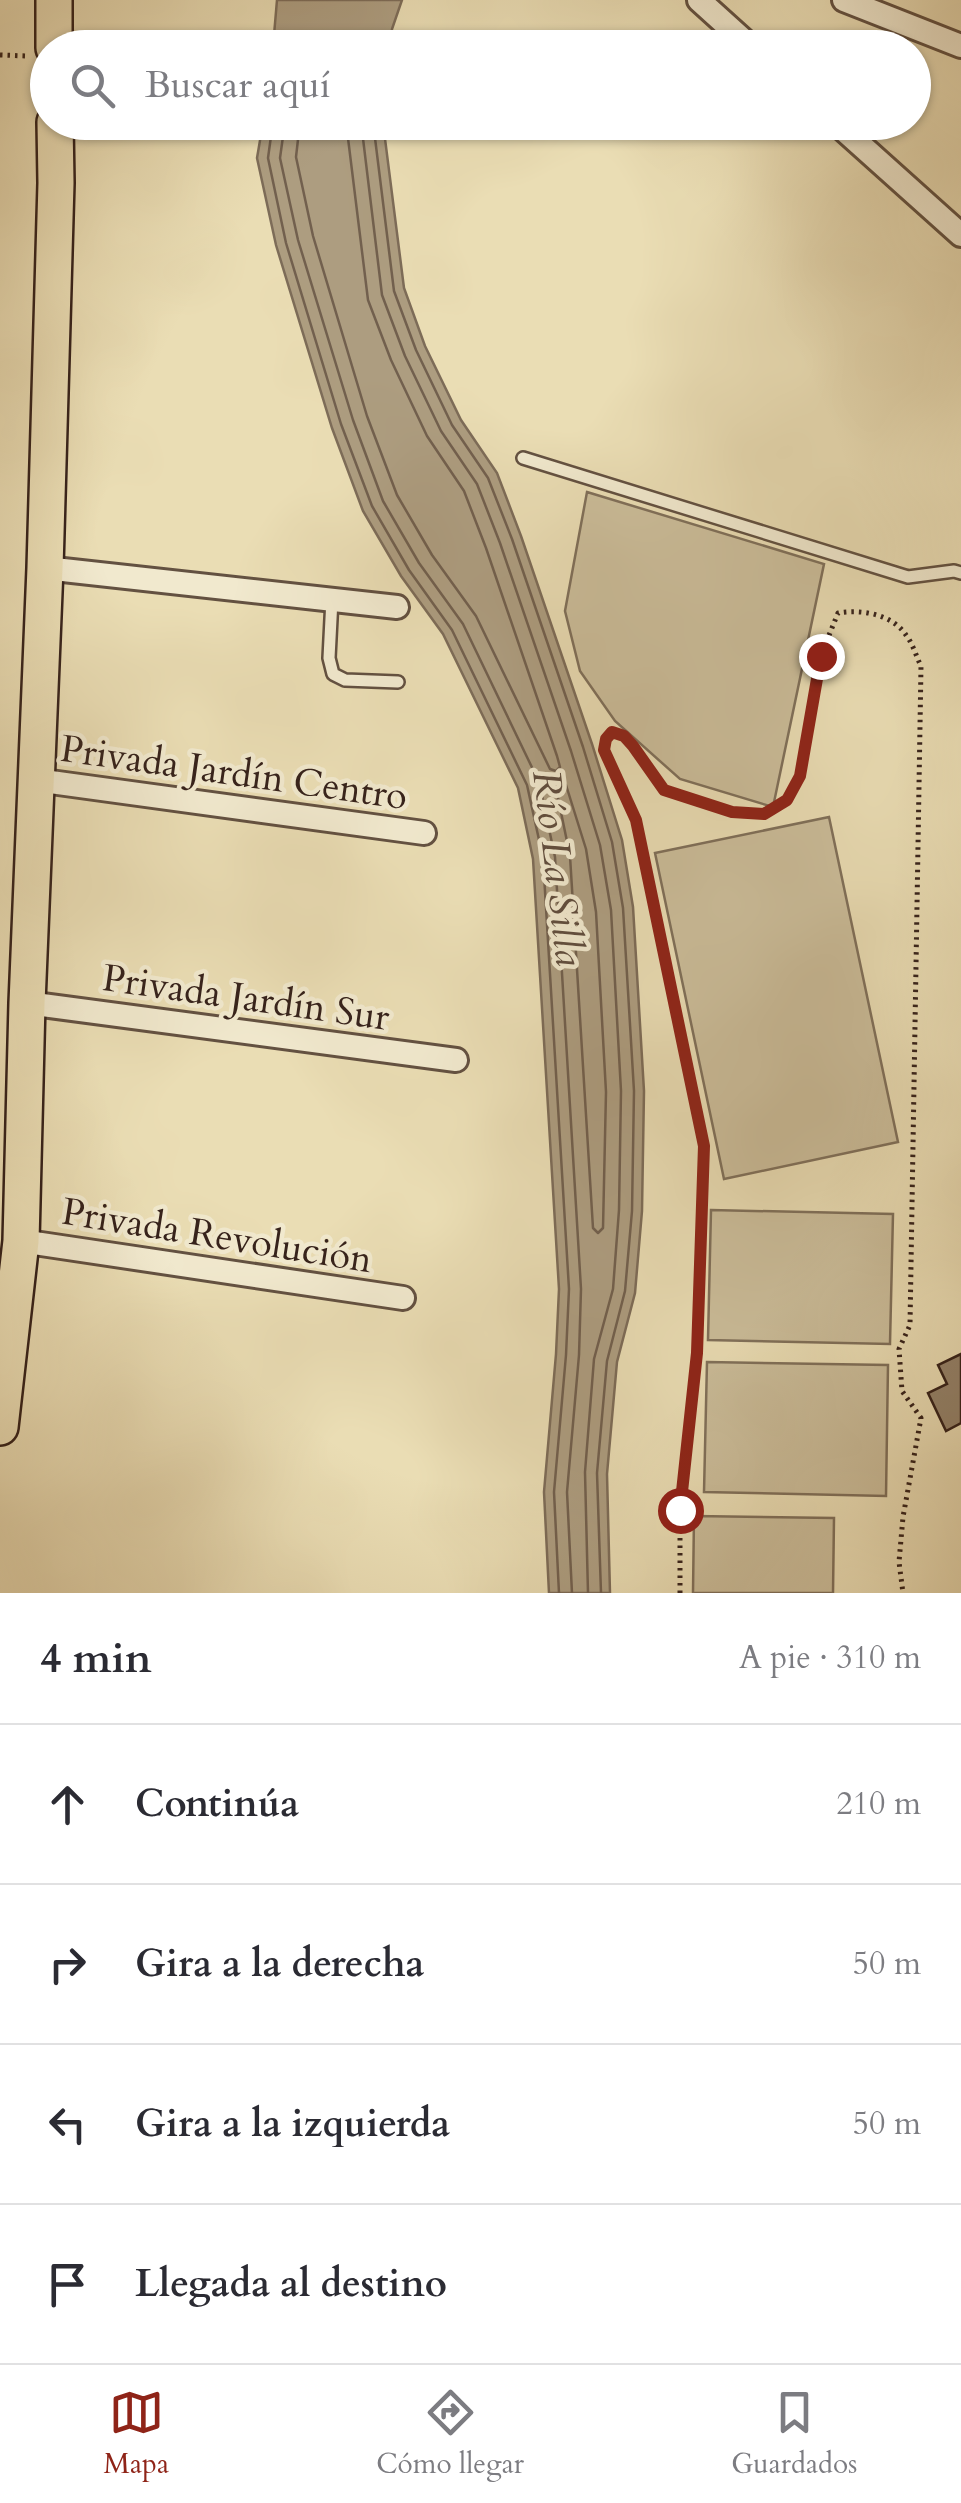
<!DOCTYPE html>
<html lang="es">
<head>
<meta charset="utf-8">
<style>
  :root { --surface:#fff; --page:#f7f7f7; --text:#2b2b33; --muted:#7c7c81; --line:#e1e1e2; --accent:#8f2418 }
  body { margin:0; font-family:Cardo,serif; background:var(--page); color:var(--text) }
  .stop { position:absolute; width:30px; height:30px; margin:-22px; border:8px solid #8f2418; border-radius:50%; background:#fff }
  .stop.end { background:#8f2418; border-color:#fff; box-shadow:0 2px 10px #0008 }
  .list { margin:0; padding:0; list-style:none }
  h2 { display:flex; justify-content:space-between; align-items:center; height:130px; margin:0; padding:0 40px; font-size:42px }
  h2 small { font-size:32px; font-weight:400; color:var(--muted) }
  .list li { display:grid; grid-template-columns:65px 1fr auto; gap:30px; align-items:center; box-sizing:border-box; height:160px; padding:0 40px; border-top:2px solid var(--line) }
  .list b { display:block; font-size:38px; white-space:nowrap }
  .list em { font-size:32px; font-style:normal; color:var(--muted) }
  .icon { flex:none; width:55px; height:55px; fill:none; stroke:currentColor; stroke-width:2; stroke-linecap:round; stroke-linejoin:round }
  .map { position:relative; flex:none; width:961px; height:1593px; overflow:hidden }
  .search { position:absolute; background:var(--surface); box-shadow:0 2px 8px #0004; left:30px; right:30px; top:30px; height:110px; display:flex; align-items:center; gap:25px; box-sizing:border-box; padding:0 35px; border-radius:55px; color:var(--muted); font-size:38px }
  .sheet { height:770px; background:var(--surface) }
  nav { display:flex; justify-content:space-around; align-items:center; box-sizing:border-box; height:140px; border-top:2px solid var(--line); background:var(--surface); font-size:28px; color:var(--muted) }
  nav a { display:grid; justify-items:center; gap:5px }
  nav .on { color:var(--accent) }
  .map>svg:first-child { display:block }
  .green { fill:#cbbd9a; stroke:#80705a; stroke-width:2.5 }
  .water { fill:#ad9d80; stroke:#7d6c58; stroke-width:2.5 }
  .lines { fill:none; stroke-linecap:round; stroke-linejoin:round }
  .shore { stroke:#72604e; stroke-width:2.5 }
  .building { fill:#94836b; stroke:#36221b; stroke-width:2.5 }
  .service-casing { stroke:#635141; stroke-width:16 }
  .minor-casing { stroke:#635141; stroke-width:28 }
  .primary-casing { stroke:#36221b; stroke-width:40 }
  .path { stroke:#36221b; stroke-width:5; stroke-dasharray:2.5 5; stroke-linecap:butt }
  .service { stroke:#f1e9ce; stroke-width:11 }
  .minor { stroke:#f1e9ce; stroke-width:22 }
  .primary { stroke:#eaddb4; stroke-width:35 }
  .route { stroke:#8f2418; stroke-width:12 }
  .labels { text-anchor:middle; stroke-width:9; stroke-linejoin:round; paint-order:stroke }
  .street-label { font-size:38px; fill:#36221b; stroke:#f1e9ce }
  .water-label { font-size:40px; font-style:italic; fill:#604d3e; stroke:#f1e9ce }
</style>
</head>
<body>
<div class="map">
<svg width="961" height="1593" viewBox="0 0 961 1593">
  <rect width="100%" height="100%" fill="#eaddb4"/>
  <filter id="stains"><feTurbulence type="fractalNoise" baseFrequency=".002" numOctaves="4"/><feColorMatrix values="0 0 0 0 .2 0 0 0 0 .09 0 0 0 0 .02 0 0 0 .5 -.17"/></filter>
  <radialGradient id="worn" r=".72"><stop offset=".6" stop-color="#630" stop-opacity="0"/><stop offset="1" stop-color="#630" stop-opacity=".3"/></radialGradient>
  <path class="green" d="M 587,492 L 824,564 L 773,807 L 680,779 L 615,721 L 580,671 L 565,611 Z
    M 829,817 L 898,1142 L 724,1179 L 655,853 Z
    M 711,1210 L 893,1214 L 890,1344 L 708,1340 Z
    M 707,1362 L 888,1365 L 886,1496 L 704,1492 Z
    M 694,1516 L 834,1518 L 833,1593 L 693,1593 Z"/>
  <path class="water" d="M 277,0 L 402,0 L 392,29 L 390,47 L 273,47 Z
    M 263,123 L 383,123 L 404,288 L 425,346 L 461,420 L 497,473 L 521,536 L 592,744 L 622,840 L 633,907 L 644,1091 L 642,1211 L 635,1293 L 617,1362 L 607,1474 L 610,1593 L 549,1593 L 544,1492 L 556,1354 L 559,1289 L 533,859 L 518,788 L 443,634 L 401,576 L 363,511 L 332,428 L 276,245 L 257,158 Z"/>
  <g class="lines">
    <path class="shore" d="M 273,122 L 268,158 L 286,243 L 341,424 L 372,506 L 409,570 L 452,630 L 527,785 L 543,858 L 569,1289 L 566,1355 L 554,1492 L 559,1593
      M 285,122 L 280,158 L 298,240 L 353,420 L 383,501 L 419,563 L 463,624 L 539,782 L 555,857 L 581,1289 L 579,1355 L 567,1492 L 572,1593
      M 300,122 L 296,157 L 313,236 L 367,416 L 397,495 L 432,555 L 476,616 L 550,769 L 556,771 L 560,767 L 557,756 L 486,548 L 464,491 L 427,436 L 391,360 L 368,300 L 346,122
      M 361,122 L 382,295 L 405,356 L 441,431 L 477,484 L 500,543 L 571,751 L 600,845 L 611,910 L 621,1091 L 619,1210 L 613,1289 L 594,1359 L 585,1472 L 588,1593
      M 373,122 L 394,291 L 416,350 L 452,425 L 488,478 L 512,539 L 583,747 L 612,842 L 623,908 L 634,1091 L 632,1211 L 625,1291 L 607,1361 L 597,1473 L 601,1593
      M 561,782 L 566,785 L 586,849 L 596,912 L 606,1092 L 603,1228 L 598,1233 L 593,1228 L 570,856 L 556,788 Z"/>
  </g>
  <path class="building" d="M 961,1354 L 961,1423 L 946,1431 L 928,1393 L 947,1384 L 938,1365 Z"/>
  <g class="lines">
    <g class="service-casing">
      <path id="service" d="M 523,458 L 908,577 L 954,571 L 961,573
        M 332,599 L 329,658 L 333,674 L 345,680 L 398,682"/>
    </g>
    <g class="minor-casing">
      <path id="minor" d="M 699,0 L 752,48
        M 844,0 L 961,46
        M 835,122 L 961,235
        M 45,568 L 397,607
        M 36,780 L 424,833
        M 27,1003 L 456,1060
        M 21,1241 L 403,1298"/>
    </g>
    <g class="primary-casing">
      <path id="primary" d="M 54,0 L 54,48
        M 0,1427 L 21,1241 L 27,1003 L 45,568 L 56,183 L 55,122"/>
    </g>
    <path class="path" d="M 0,55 L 27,56
      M 680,1593 L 680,1510 L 697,1353 L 704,1146 L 636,820 C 628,804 598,754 606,739 C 607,736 610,734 612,732 L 623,737 L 633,746 L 664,790 L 732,812 L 764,814 L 787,801 L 800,777 L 821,655 L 838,613 C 861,609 892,614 906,635 C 913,644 916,656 921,666 L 910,1325 L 899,1349 L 902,1391 L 921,1418 L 903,1517 L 899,1562 L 903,1593"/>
    <use href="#service" class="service"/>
    <use href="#minor" class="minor"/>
    <use href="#primary" class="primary"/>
  </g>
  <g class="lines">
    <path class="route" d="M 680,1510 L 697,1353 L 704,1146 L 636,820 L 604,750 L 606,739 L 612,732 L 624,736 L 633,746 L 664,790 L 732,812 L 764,814 L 787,800 L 800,776 L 821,656"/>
  </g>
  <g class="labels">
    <g class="street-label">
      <text transform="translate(234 772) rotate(8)" y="13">Privada Jardín Centro</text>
      <text transform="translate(246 997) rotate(8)" y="13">Privada Jardín Sur</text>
      <text transform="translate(217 1235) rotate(9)" y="13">Privada Revolución</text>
    </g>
    <g class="water-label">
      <text transform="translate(559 868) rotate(83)" y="14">Río La Silla</text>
    </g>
  </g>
  <rect width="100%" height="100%" filter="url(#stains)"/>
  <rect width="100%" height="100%" fill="url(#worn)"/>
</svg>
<div class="stop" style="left:680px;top:1510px"></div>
<div class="stop end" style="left:821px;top:656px"></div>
<div class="search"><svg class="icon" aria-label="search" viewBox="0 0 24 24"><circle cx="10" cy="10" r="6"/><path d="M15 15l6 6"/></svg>Buscar aquí</div>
</div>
<section class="sheet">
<h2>4 min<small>A pie · 310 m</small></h2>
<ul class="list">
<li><svg class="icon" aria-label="ahead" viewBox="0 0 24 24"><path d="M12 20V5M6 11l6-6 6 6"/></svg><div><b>Continúa</b></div><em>210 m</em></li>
<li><svg class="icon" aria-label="right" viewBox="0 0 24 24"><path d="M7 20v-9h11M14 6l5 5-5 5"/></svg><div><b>Gira a la derecha</b></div><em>50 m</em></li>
<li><svg class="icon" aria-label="left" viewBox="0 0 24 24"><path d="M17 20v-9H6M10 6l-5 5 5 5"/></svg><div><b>Gira a la izquierda</b></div><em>50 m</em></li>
<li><svg class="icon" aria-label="arrive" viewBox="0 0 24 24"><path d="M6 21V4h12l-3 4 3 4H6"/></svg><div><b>Llegada al destino</b></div></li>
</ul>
</section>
<nav>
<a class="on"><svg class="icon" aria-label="map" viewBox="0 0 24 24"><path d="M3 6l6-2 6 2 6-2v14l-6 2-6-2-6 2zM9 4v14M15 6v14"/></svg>Mapa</a>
<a><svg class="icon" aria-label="directions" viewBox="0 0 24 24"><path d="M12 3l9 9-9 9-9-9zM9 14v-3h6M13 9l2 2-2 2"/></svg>Cómo llegar</a>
<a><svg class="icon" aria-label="saved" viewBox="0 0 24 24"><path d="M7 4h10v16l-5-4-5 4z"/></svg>Guardados</a>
</nav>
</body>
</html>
